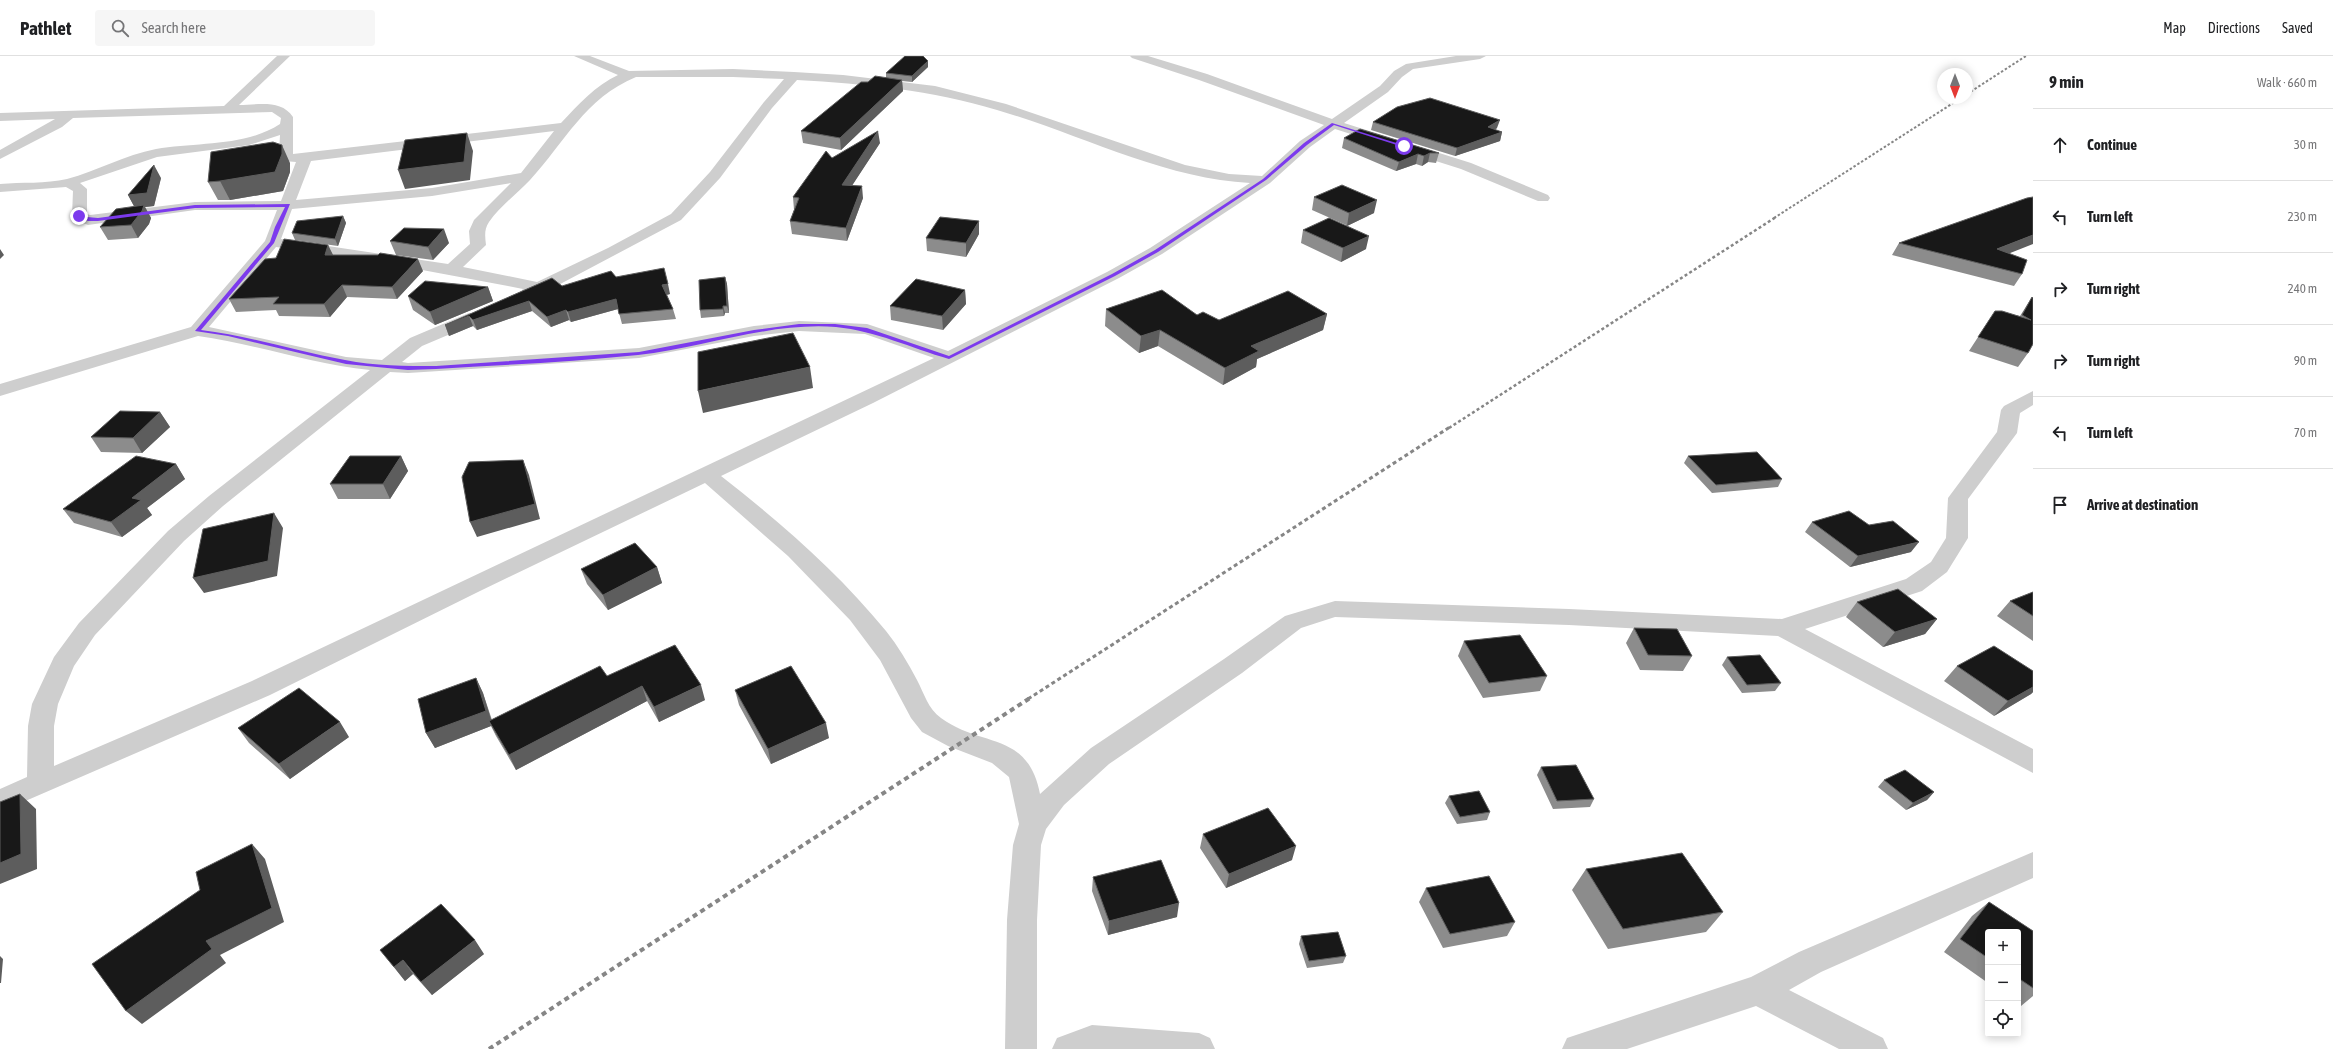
<!DOCTYPE html>
<html lang="en">
<head>
<meta charset="utf-8">
<style>
  :root { --surface:#fff; --page:#f6f6f6; --text:#202124; --muted:#757577; --line:#e0e0e0 }
  body { margin:0; font-family:"Asap Condensed",sans-serif; background:var(--page); color:var(--text) }
  .controls { position:absolute; right:12px; bottom:12px; display:grid; overflow:hidden; border-radius:4px; box-shadow:0 2px 10px #0003 }
  .controls button { width:36px; height:36px; display:grid; place-items:center; padding:0; border:0; border-bottom:1px solid var(--line); background:var(--surface); color:var(--text); font:20px sans-serif }
  .compass { position:absolute; left:1937px; top:12px; width:36px; height:36px; border-radius:50%; background:var(--surface); box-shadow:0 2px 10px #0003; rotate:180deg }
  .stop { position:absolute; width:12px; height:12px; margin:-9px; border:3px solid #7c3aed; border-radius:50%; background:#fff }
  .stop.end { background:#7c3aed; border-color:#fff; box-shadow:0 1px 4px #0008 }
  .list { margin:0; padding:0; list-style:none }
  h2 { display:flex; justify-content:space-between; align-items:center; height:52px; margin:0; padding:0 16px; font-size:17px }
  h2 small { font-size:13px; font-weight:400; color:var(--muted) }
  .list li { display:grid; grid-template-columns:26px 1fr auto; gap:12px; align-items:center; box-sizing:border-box; height:72px; padding:0 16px; border-top:1px solid var(--line) }
  .list b { display:block; font-size:15px; white-space:nowrap }
  .list em { font-size:13px; font-style:normal; color:var(--muted) }
  .icon { flex:none; width:22px; height:22px; fill:none; stroke:currentColor; stroke-width:2; stroke-linecap:round; stroke-linejoin:round }
  .map { position:relative; flex:none; width:2033px; height:993px; overflow:hidden }
  header { display:flex; align-items:center; gap:24px; box-sizing:border-box; height:56px; padding:0 20px; background:var(--surface); border-bottom:1px solid var(--line) }
  header strong { font-size:19px }
  nav { display:flex; gap:22px; margin-inline-start:auto; font-size:14px }
  .search { width:280px; height:36px; background:var(--page); display:flex; align-items:center; gap:10px; box-sizing:border-box; padding:0 14px; border-radius:4px; color:var(--muted); font-size:15px }
  main { display:flex }
  aside { flex:1; background:var(--surface) }
  .map>svg:first-child { display:block }
  .lines { fill:none; stroke-linecap:round; stroke-linejoin:round }
  .minor { fill:#cecece; fill-rule:evenodd }
  .rail-far3 { stroke:#868686; stroke-width:2; stroke-dasharray:2.5 2; stroke-linecap:butt }
  .rail-far2 { stroke:#868686; stroke-width:2.5; stroke-dasharray:3 2.5; stroke-linecap:butt }
  .rail-far1 { stroke:#868686; stroke-width:3; stroke-dasharray:4 3; stroke-linecap:butt }
  .rail { stroke:#868686; stroke-width:4; stroke-dasharray:5 4; stroke-linecap:butt }
  .wall { fill:#8c8c8c }
  .shaded-wall { fill:#5d5d5d }
  .building { fill:#181818; stroke:#5d5d5d }
  .route { fill:#7c3aed }
</style>
</head>
<body>
<header>
<strong>Pathlet</strong>
<div class="search"><svg class="icon" aria-label="search" viewBox="0 0 24 24"><circle cx="10" cy="10" r="6"/><path d="M15 15l6 6"/></svg>Search here</div>
<nav><a>Map</a><a>Directions</a><a>Saved</a></nav>
</header>
<main>
<div class="map">
<svg width="2033" height="993" viewBox="0 0 2033 993">
  <rect width="100%" height="100%" fill="#fff"/>
  <g class="lines">
    <path class="minor" d="M 277,0 L 290,0 L 239,49 C 258,49 281,43 293,61 L 293,98 L 561,67 C 578,49 596,29 618,19 L 574,0 L 590,0 L 629,15 L 733,13 L 794,16 L 843,19 L 935,30 L 1006,48 L 1185,109 L 1229,118 L 1262,120 L 1300,85 L 1324,69 L 1199,24 L 1132,2 L 1130,0 L 1148,0 L 1207,18 L 1332,63 L 1380,30 L 1394,15 L 1406,8 L 1456,0 L 1486,0 L 1480,3 L 1413,13 L 1402,21 L 1388,36 L 1344,67 L 1471,107 L 1548,139 L 1550,142 L 1548,145 L 1538,145 L 1461,113 L 1335,73 L 1310,91 L 1270,127 L 1162,198 L 1119,222 L 873,347 L 721,420 C 780,466 838,516 886,575 C 898,590 908,607 917,624 C 924,637 928,653 941,662 C 982,692 1028,675 1040,738 L 1091,692 L 1224,603 L 1285,560 L 1335,545 L 1569,553 L 1782,563 L 1906,523 L 1931,506 L 1946,482 L 1948,442 L 1997,376 L 2001,354 L 2004,350 L 2033,335 L 2033,349 L 2020,357 L 2017,377 L 1968,443 L 1968,482 L 1947,516 L 1922,535 L 1805,573 L 2033,693 L 2033,717 L 1778,580 L 1569,569 L 1335,561 L 1301,572 L 1242,617 L 1109,708 L 1064,749 L 1046,773 L 1041,789 L 1037,864 L 1037,993 L 1005,993 L 1007,864 L 1013,789 L 1019,768 L 1009,721 L 992,707 L 948,690 L 922,676 L 911,662 L 880,604 L 850,564 L 788,500 L 705,427 L 480,535 L 270,639 L 0,756 L 0,733 L 27,721 L 28,670 L 32,648 L 54,601 L 79,567 L 168,475 L 209,440 L 370,314 C 312,308 256,288 198,280 L 0,340 L 0,328 L 191,271 L 265,185 L 277,154 L 195,154 L 88,169 L 74,163 L 72,160 L 73,135 L 66,131 L 0,136 L 0,128 C 21,126 46,128 67,123 C 97,115 125,99 156,93 C 196,86 245,91 280,68 L 281,62 L 272,56 L 73,62 L 62,71 L 0,103 L 0,94 L 55,63 L 0,65 L 0,57 L 224,50 ZM 636,21 L 733,21 L 784,23 L 764,46 L 710,116 L 671,158 L 608,192 L 537,226 L 463,211 L 486,189 C 485,181 484,173 489,166 C 500,150 517,138 530,124 C 565,86 585,42 636,21 ZM 797,24 C 865,28 932,34 997,54 C 1080,78 1164,123 1250,127 L 1150,192 L 1107,216 L 948,295 L 867,268 L 799,265 L 754,270 L 639,292 L 408,307 L 402,306 L 422,290 L 481,265 L 484,261 L 481,257 L 469,257 L 410,282 L 382,304 L 346,301 L 209,271 L 276,191 L 374,205 L 508,230 L 523,233 L 520,237 L 522,241 L 528,242 L 547,235 L 681,164 L 720,122 L 772,52 ZM 554,75 L 521,117 L 432,132 L 296,144 L 311,105 ZM 280,79 L 279,98 L 284,105 L 296,106 L 281,145 L 195,146 L 90,159 L 87,158 L 87,133 L 80,127 L 157,101 L 249,89 ZM 511,127 L 474,164 L 469,175 L 470,188 L 448,208 L 281,183 L 292,153 L 432,140 ZM 799,275 L 865,278 L 934,302 L 252,625 L 54,710 L 54,670 L 58,648 L 74,610 L 95,579 L 184,485 L 223,450 L 390,316 L 408,317 L 639,302 L 754,280 Z
      M 2033,796 L 2033,822 L 1821,916 L 1789,934 L 1883,982 L 1888,993 L 1839,993 L 1756,950 L 1627,993 L 1562,993 L 1567,982 L 1751,921 L 1799,896 Z
      M 1092,969 L 1199,977 L 1210,982 L 1215,993 L 1052,993 L 1057,982 Z"/>
    <path class="rail-far3" d="M 1967,38 L 2026,0
      M 1774,162 L 1961,42"/>
    <path class="rail-far2" d="M 1449,372 L 1776,161"/>
    <path class="rail-far1" d="M 1028,643 L 1450,371"/>
    <path class="rail" d="M 489,993 L 1030,642"/>
  </g>
  <path class="wall" d="M 928,11 L 912,26 L 902,25 L 903,35 L 841,94 L 803,87 L 801,75 L 868,26 L 886,22 L 886,17 Z
    M 1373,66 L 1497,72 L 1495,74 L 1502,76 L 1500,85 L 1455,100 L 1371,74 Z
    M 1344,82 L 1439,97 L 1436,107 L 1428,106 L 1422,110 L 1416,108 L 1396,115 L 1342,92 Z
    M 880,87 L 852,129 L 863,142 L 847,185 L 792,178 L 790,165 L 794,154 L 793,141 L 832,102 Z
    M 290,107 L 290,116 L 283,135 L 230,144 L 218,144 L 208,126 Z
    M 161,122 L 154,150 L 145,151 L 151,162 L 149,168 L 138,182 L 108,184 L 100,171 L 134,150 L 128,139 Z
    M 1314,141 L 1374,157 L 1347,170 L 1366,193 L 1341,206 L 1301,187 L 1303,174 L 1346,169 L 1312,154 Z
    M 343,160 L 346,167 L 338,190 L 295,184 L 292,177 Z
    M 979,178 L 966,201 L 927,195 L 926,182 Z
    M 390,185 L 449,187 L 433,204 L 396,199 Z
    M 1899,187 L 2010,197 L 2022,218 L 2014,230 L 1892,199 Z
    M 328,189 L 333,199 L 423,215 L 397,243 L 347,241 L 330,261 L 279,260 L 276,254 L 236,256 L 229,243 L 276,202 Z
    M 616,221 L 670,238 L 667,239 L 673,253 L 676,263 L 622,268 L 618,253 L 571,266 L 569,264 L 551,271 L 532,255 L 477,274 L 473,270 L 449,280 L 445,269 L 552,222 L 562,230 Z
    M 725,221 L 727,228 L 729,257 L 725,257 L 724,260 L 701,262 L 700,254 Z
    M 488,231 L 493,245 L 435,269 L 413,254 L 408,240 Z
    M 965,234 L 966,248 L 943,274 L 891,264 L 890,250 Z
    M 2032,241 L 2028,297 L 2018,311 L 1969,295 L 1995,255 L 2020,260 Z
    M 1106,253 L 1197,259 L 1219,264 L 1327,258 L 1323,274 L 1257,303 L 1256,311 L 1223,329 L 1158,290 L 1139,297 L 1105,270 Z
    M 160,356 L 170,371 L 142,397 L 101,396 L 91,381 Z
    M 401,400 L 408,415 L 390,443 L 338,443 L 330,428 Z
    M 1688,400 L 1782,423 L 1778,431 L 1712,437 L 1684,407 Z
    M 176,408 L 185,423 L 147,452 L 152,459 L 122,481 L 74,467 L 63,453 Z
    M 1812,466 L 1869,469 L 1911,496 L 1850,511 L 1805,476 Z
    M 657,511 L 662,527 L 608,554 L 587,528 L 581,513 Z
    M 2033,536 L 2033,585 L 1997,560 L 2010,545 Z
    M 1857,546 L 1937,563 L 1925,578 L 1883,591 L 1846,561 Z
    M 1634,572 L 1692,600 L 1683,615 L 1640,614 L 1626,587 Z
    M 1464,585 L 1547,620 L 1540,635 L 1483,642 L 1458,600 Z
    M 1727,601 L 1781,627 L 1775,635 L 1742,637 L 1722,609 Z
    M 1957,610 L 2033,615 L 2033,636 L 2031,638 L 1994,660 L 1944,625 Z
    M 607,620 L 705,644 L 659,666 L 647,645 L 516,714 L 496,680 L 491,670 L 435,692 L 426,677 L 476,622 L 483,637 L 492,664 Z
    M 735,634 L 829,682 L 771,708 L 739,649 Z
    M 238,672 L 349,681 L 290,723 L 249,687 Z
    M 1541,711 L 1594,743 L 1590,751 L 1553,753 L 1537,719 Z
    M 1884,724 L 1934,736 L 1927,744 L 1906,754 L 1878,731 Z
    M 1449,740 L 1490,756 L 1487,764 L 1457,768 L 1445,747 Z
    M 1203,778 L 1292,804 L 1226,832 L 1200,792 Z
    M 1586,813 L 1723,856 L 1706,876 L 1608,893 L 1572,834 Z
    M 1093,821 L 1177,861 L 1108,879 L 1092,835 Z
    M 1426,832 L 1515,866 L 1507,880 L 1443,892 L 1419,846 Z
    M 1989,846 L 2033,875 L 2033,940 L 2021,950 L 2018,948 L 2018,876 L 1988,876 L 1988,927 L 1944,896 L 1972,860 Z
    M 1301,880 L 1346,900 L 1343,907 L 1307,912 L 1299,888 Z
    M 380,894 L 484,898 L 432,939 L 413,918 L 405,925 Z"/>
  <path class="shaded-wall" d="M 928,5 L 928,11 L 912,26 L 912,20 Z
    M 902,24 L 903,35 L 841,94 L 840,82 Z
    M 1500,64 L 1497,72 L 1485,79 L 1488,71 Z
    M 878,75 L 880,87 L 844,142 L 842,129 Z
    M 1502,76 L 1500,85 L 1455,100 L 1457,92 Z
    M 467,77 L 473,95 L 470,124 L 405,133 L 398,114 Z
    M 282,89 L 290,107 L 290,116 L 283,135 L 230,144 L 220,125 Z
    M 1430,97 L 1428,106 L 1422,110 L 1424,100 Z
    M 1418,98 L 1416,108 L 1396,115 L 1399,106 Z
    M 154,109 L 161,122 L 154,150 L 145,151 L 151,162 L 149,168 L 138,182 L 131,169 L 135,152 L 128,139 Z
    M 862,130 L 863,142 L 847,185 L 846,172 Z
    M 1377,144 L 1374,157 L 1347,170 L 1349,157 Z
    M 343,160 L 346,167 L 338,190 L 335,183 Z
    M 979,165 L 979,178 L 966,201 L 966,187 Z
    M 444,173 L 449,187 L 433,204 L 428,191 Z
    M 2033,179 L 2033,188 L 1990,205 L 1997,193 Z
    M 1369,180 L 1366,193 L 1341,206 L 1343,192 Z
    M 328,189 L 334,201 L 325,199 Z
    M 0,193 L 4,199 L 0,203 Z
    M 418,203 L 423,215 L 397,243 L 392,231 Z
    M 725,221 L 727,228 L 729,257 L 727,250 Z
    M 668,228 L 670,238 L 665,239 L 662,229 Z
    M 342,229 L 347,241 L 330,261 L 324,248 Z
    M 488,231 L 493,245 L 435,269 L 430,256 Z
    M 965,234 L 966,248 L 943,274 L 942,260 Z
    M 616,243 L 618,253 L 571,266 L 568,256 Z
    M 529,245 L 532,255 L 477,274 L 473,264 Z
    M 723,250 L 725,257 L 724,260 L 723,253 Z
    M 566,254 L 569,264 L 551,271 L 547,261 Z
    M 1327,258 L 1323,274 L 1257,303 L 1256,311 L 1223,329 L 1225,312 L 1251,290 Z
    M 469,260 L 473,270 L 449,280 L 445,269 Z
    M 1160,274 L 1158,290 L 1139,297 L 1141,280 Z
    M 810,311 L 813,332 L 703,357 L 698,335 Z
    M 160,356 L 170,371 L 142,397 L 133,382 Z
    M 401,400 L 408,415 L 390,443 L 383,428 Z
    M 523,404 L 529,419 L 540,463 L 477,481 L 470,466 Z
    M 176,408 L 185,423 L 147,452 L 152,459 L 122,481 L 111,466 L 132,442 Z
    M 274,457 L 283,472 L 277,520 L 204,537 L 193,522 Z
    M 1919,486 L 1911,496 L 1850,511 L 1858,500 Z
    M 657,511 L 662,527 L 608,554 L 603,539 Z
    M 1937,563 L 1925,578 L 1883,591 L 1895,576 Z
    M 476,622 L 483,637 L 493,670 L 489,665 L 491,670 L 435,692 L 426,677 Z
    M 701,629 L 705,644 L 659,666 L 654,651 Z
    M 642,630 L 647,645 L 516,714 L 509,699 Z
    M 2033,631 L 2033,636 L 2031,638 L 1994,660 L 2008,645 Z
    M 340,666 L 349,681 L 290,723 L 279,708 Z
    M 826,667 L 829,682 L 771,708 L 768,693 Z
    M 1934,736 L 1927,744 L 1906,754 L 1913,747 Z
    M 20,738 L 36,753 L 37,813 L 0,828 L 0,807 Z
    M 252,788 L 265,803 L 284,866 L 220,899 L 226,907 L 142,968 L 126,955 L 206,885 Z
    M 1296,790 L 1292,804 L 1226,832 L 1229,818 Z
    M 1179,847 L 1177,861 L 1108,879 L 1109,865 Z
    M 475,884 L 484,898 L 432,939 L 421,926 Z
    M 0,900 L 3,903 L 1,927 L 0,927 Z
    M 403,904 L 413,918 L 405,925 L 394,911 Z"/>
  <path class="building" d="M 905,0 L 923,0 L 928,5 L 912,20 L 886,17 Z
    M 875,20 L 902,24 L 840,82 L 801,75 L 861,26 L 868,26 Z
    M 1430,42 L 1500,64 L 1488,71 L 1502,76 L 1457,92 L 1373,66 L 1397,51 Z
    M 1360,73 L 1439,97 L 1430,97 L 1424,100 L 1418,98 L 1399,106 L 1344,82 Z
    M 878,75 L 842,129 L 862,130 L 846,172 L 790,165 L 799,142 L 793,141 L 826,95 L 832,102 Z
    M 467,77 L 464,106 L 398,114 L 405,84 Z
    M 273,86 L 282,89 L 282,98 L 275,116 L 220,125 L 208,126 L 211,96 Z
    M 154,109 L 147,137 L 128,139 Z
    M 1342,129 L 1377,144 L 1349,157 L 1314,141 Z
    M 2033,141 L 2033,179 L 1997,193 L 2027,204 L 2022,218 L 1899,187 L 2027,142 Z
    M 144,149 L 142,155 L 131,169 L 100,171 L 116,153 Z
    M 343,160 L 335,183 L 292,177 L 297,165 Z
    M 940,161 L 979,165 L 966,187 L 926,182 Z
    M 1329,162 L 1369,180 L 1343,192 L 1303,174 Z
    M 404,172 L 444,173 L 428,191 L 390,185 Z
    M 284,183 L 328,189 L 325,199 L 378,199 L 380,197 L 418,203 L 392,231 L 342,229 L 324,248 L 273,248 L 279,241 L 229,243 L 265,203 L 276,202 Z
    M 664,212 L 668,228 L 662,229 L 673,253 L 619,258 L 616,243 L 568,256 L 566,254 L 547,261 L 529,245 L 473,264 L 469,260 L 445,269 L 552,222 L 562,230 L 611,215 L 616,221 Z
    M 725,221 L 727,250 L 723,250 L 723,253 L 700,254 L 699,224 Z
    M 916,223 L 965,234 L 942,260 L 890,250 Z
    M 425,225 L 488,231 L 430,256 L 408,240 Z
    M 1162,234 L 1197,259 L 1203,256 L 1219,264 L 1288,235 L 1327,258 L 1251,290 L 1259,295 L 1225,312 L 1160,274 L 1141,280 L 1106,253 Z
    M 2032,241 L 2033,242 L 2033,288 L 2028,297 L 1978,281 L 1995,255 L 2002,255 L 2031,264 L 2022,259 Z
    M 793,277 L 810,311 L 698,335 L 698,296 Z
    M 120,355 L 160,356 L 133,382 L 91,381 Z
    M 1757,396 L 1782,423 L 1716,429 L 1688,400 Z
    M 136,400 L 176,408 L 132,442 L 141,444 L 111,466 L 63,453 Z
    M 350,400 L 401,400 L 383,428 L 330,428 Z
    M 523,404 L 535,448 L 470,466 L 462,421 L 469,406 Z
    M 1849,455 L 1869,469 L 1893,465 L 1919,486 L 1858,500 L 1812,466 Z
    M 274,457 L 268,505 L 193,522 L 203,473 Z
    M 635,487 L 657,511 L 603,539 L 581,513 Z
    M 1898,533 L 1937,563 L 1895,576 L 1857,546 Z
    M 2033,536 L 2033,560 L 2010,545 Z
    M 1634,572 L 1677,573 L 1692,600 L 1648,599 Z
    M 1520,579 L 1547,620 L 1489,627 L 1464,585 Z
    M 675,589 L 701,629 L 654,651 L 642,630 L 509,699 L 489,665 L 600,610 L 607,620 Z
    M 1994,590 L 2033,615 L 2033,631 L 2008,645 L 1957,610 Z
    M 1760,599 L 1781,627 L 1747,629 L 1727,601 Z
    M 791,610 L 826,667 L 768,693 L 735,634 Z
    M 476,622 L 486,655 L 426,677 L 418,643 Z
    M 299,632 L 340,666 L 279,708 L 238,672 Z
    M 1576,709 L 1594,743 L 1557,745 L 1541,711 Z
    M 1905,714 L 1934,736 L 1913,747 L 1884,724 Z
    M 1479,735 L 1490,756 L 1460,761 L 1449,740 Z
    M 20,738 L 21,798 L 0,807 L 0,746 Z
    M 1268,752 L 1296,790 L 1229,818 L 1203,778 Z
    M 252,788 L 272,852 L 206,885 L 212,893 L 126,955 L 92,908 L 200,834 L 196,816 Z
    M 1682,797 L 1723,856 L 1623,873 L 1586,813 Z
    M 1161,804 L 1179,847 L 1109,865 L 1093,821 Z
    M 1489,820 L 1515,866 L 1450,878 L 1426,832 Z
    M 1989,846 L 2033,875 L 2033,932 L 2018,922 L 2018,876 L 1988,876 L 1988,902 L 1960,883 Z
    M 441,848 L 475,884 L 421,926 L 403,904 L 394,911 L 380,894 Z
    M 1338,876 L 1346,900 L 1309,905 L 1301,880 Z"/>
  <path class="route" d="M 1332,67 L 1406,90 L 1403,91 L 1334,69 L 1307,89 L 1266,124 L 1158,196 L 1115,220 L 949,303 C 911,292 876,275 836,271 C 768,266 704,292 638,299 C 571,306 503,309 436,313 L 408,314 L 346,308 L 228,280 L 195,275 L 270,186 L 275,171 L 285,151 L 195,152 L 98,165 L 88,165 L 76,160 L 98,162 L 195,149 L 290,148 L 274,187 L 201,274 C 250,280 297,295 345,304 C 374,310 406,310 436,310 L 639,296 L 754,274 L 799,268 L 835,268 L 867,272 L 949,300 L 1112,218 L 1155,194 L 1263,123 L 1304,87 Z"/>
</svg>
<div class="controls">
<button>+</button>
<button>−</button>
<button><svg class="icon" aria-label="locate" viewBox="0 0 24 24"><circle cx="12" cy="12" r="6"/><path d="M12 2v4M12 18v4M2 12h4M18 12h4"/></svg></button>
</div>
<svg class="compass" viewBox="-18 -18 36 36"><path d="M0-13l5 13h-10z" fill="#e53935"/><path d="M0 13l5-13h-10z" fill="#757577"/></svg>
<div class="stop" style="left:1404px;top:90px"></div>
<div class="stop end" style="left:79px;top:160px"></div>
</div>
<aside>
<h2>9 min<small>Walk · 660 m</small></h2>
<ul class="list">
<li><svg class="icon" aria-label="ahead" viewBox="0 0 24 24"><path d="M12 20V5M6 11l6-6 6 6"/></svg><div><b>Continue</b></div><em>30 m</em></li>
<li><svg class="icon" aria-label="left" viewBox="0 0 24 24"><path d="M17 20v-9H6M10 6l-5 5 5 5"/></svg><div><b>Turn left</b></div><em>230 m</em></li>
<li><svg class="icon" aria-label="right" viewBox="0 0 24 24"><path d="M7 20v-9h11M14 6l5 5-5 5"/></svg><div><b>Turn right</b></div><em>240 m</em></li>
<li><svg class="icon" aria-label="right" viewBox="0 0 24 24"><path d="M7 20v-9h11M14 6l5 5-5 5"/></svg><div><b>Turn right</b></div><em>90 m</em></li>
<li><svg class="icon" aria-label="left" viewBox="0 0 24 24"><path d="M17 20v-9H6M10 6l-5 5 5 5"/></svg><div><b>Turn left</b></div><em>70 m</em></li>
<li><svg class="icon" aria-label="arrive" viewBox="0 0 24 24"><path d="M6 21V4h12l-3 4 3 4H6"/></svg><div><b>Arrive at destination</b></div></li>
</ul>
</aside>
</main>
</body>
</html>
